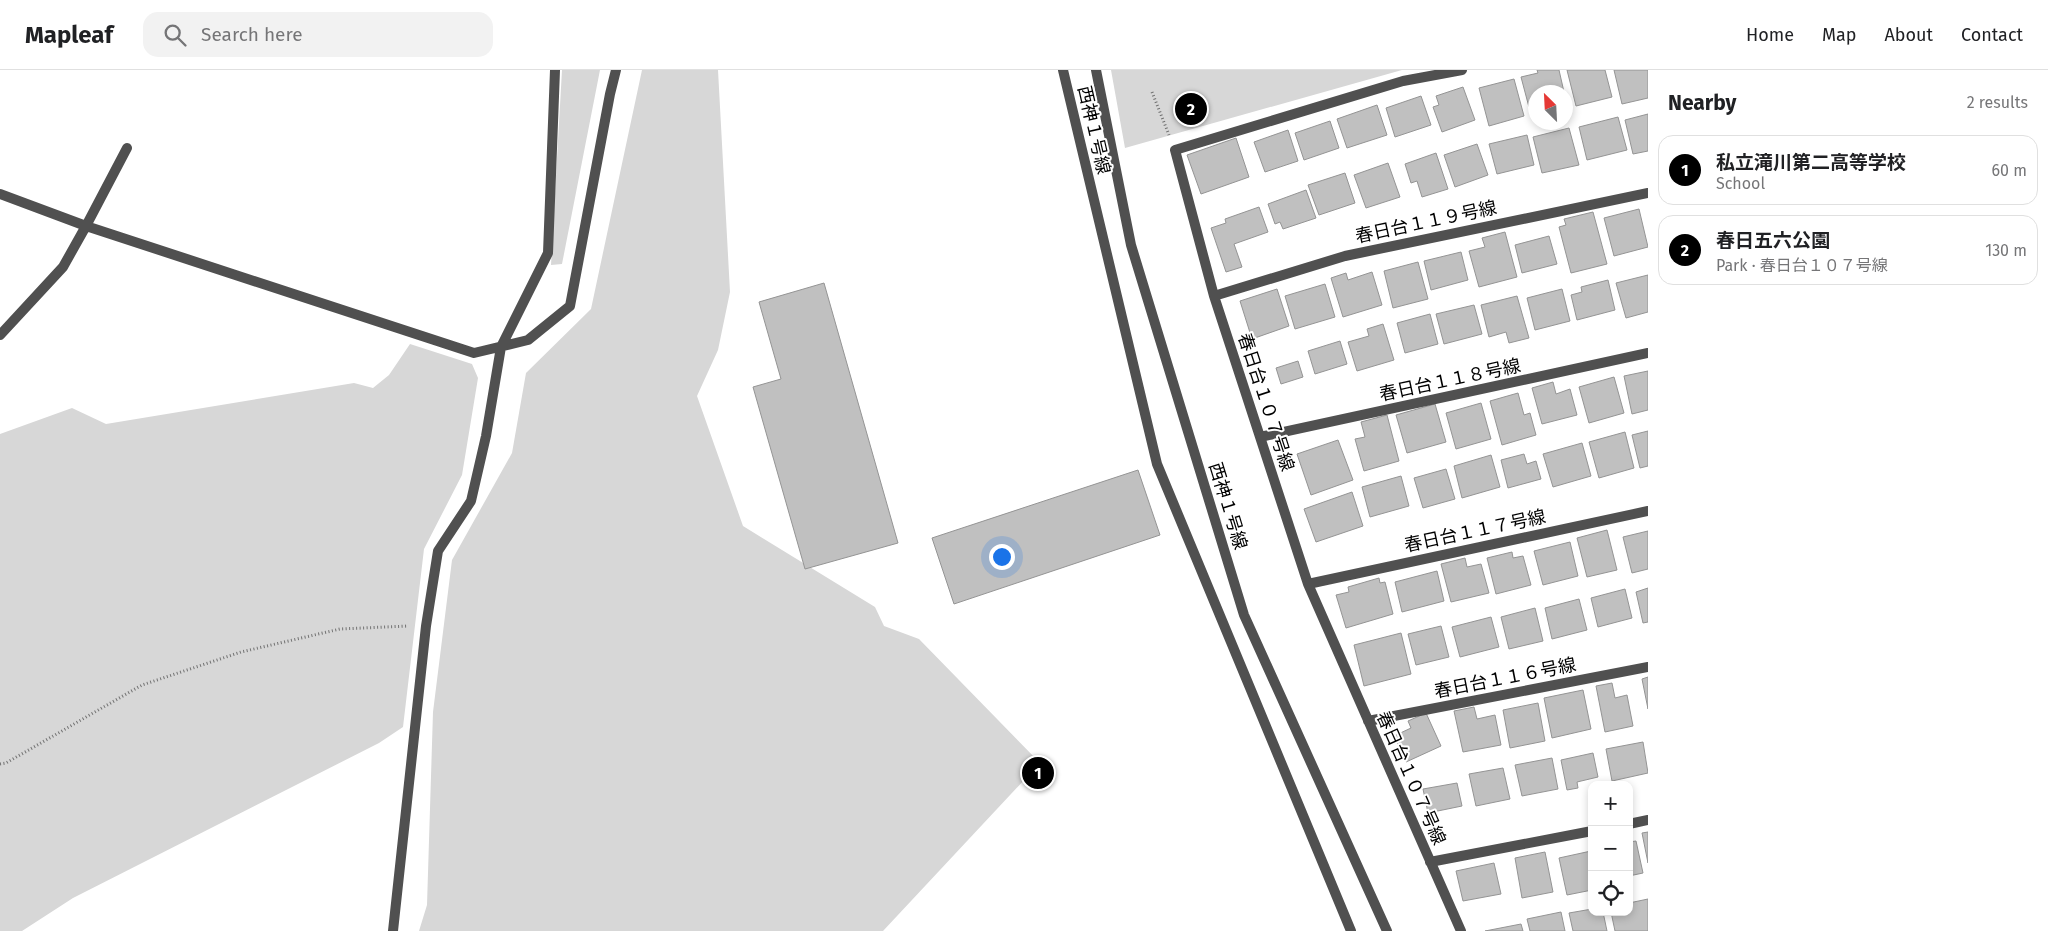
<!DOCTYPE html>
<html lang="en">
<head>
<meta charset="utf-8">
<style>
  :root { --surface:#fff; --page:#f2f2f2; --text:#202124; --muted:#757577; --line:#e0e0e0; --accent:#000 }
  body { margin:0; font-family:"Fira Sans","Noto Sans JP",sans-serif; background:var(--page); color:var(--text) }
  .controls { position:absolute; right:15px; bottom:15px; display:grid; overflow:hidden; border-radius:10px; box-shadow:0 2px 8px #0003 }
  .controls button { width:45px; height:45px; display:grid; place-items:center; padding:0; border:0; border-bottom:1px solid var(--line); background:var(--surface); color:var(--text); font:25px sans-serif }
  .compass { position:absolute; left:1528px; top:15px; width:45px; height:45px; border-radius:50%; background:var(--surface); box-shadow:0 2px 8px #0003; rotate:336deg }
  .you { position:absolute; left:1001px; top:486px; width:18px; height:18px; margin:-12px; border:4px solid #fff; border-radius:50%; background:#1a73e8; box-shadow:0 0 0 8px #1a73e833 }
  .badge { display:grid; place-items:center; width:32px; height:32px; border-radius:50%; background:var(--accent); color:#fff; font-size:16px; font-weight:700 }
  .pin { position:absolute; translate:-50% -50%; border:2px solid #fff; box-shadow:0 1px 5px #0006 }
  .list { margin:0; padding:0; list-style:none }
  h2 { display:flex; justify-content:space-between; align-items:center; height:65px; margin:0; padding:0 20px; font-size:21px }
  h2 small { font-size:16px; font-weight:400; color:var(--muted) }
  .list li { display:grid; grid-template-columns:32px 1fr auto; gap:15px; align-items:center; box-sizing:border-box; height:70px; margin:0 10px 10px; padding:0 10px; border:1px solid var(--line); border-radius:15px }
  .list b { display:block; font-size:19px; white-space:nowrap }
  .list p { margin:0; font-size:16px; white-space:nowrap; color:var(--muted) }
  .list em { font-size:16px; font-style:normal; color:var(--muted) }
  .icon { flex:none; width:28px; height:28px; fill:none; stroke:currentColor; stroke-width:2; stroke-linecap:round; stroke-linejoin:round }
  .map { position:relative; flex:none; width:1648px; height:861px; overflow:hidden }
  header { display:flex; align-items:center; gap:30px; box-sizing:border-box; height:70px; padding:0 25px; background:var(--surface); border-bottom:1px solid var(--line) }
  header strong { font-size:24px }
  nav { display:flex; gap:28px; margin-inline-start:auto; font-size:18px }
  .search { width:350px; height:45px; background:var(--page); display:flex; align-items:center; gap:12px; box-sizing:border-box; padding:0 18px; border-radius:15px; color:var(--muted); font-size:19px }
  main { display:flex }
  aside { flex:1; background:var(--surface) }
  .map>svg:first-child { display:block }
  .green { fill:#d7d7d7 }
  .building { fill:#c0c0c0; stroke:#949494 }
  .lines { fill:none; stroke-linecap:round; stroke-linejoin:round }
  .path { stroke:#727272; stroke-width:3; stroke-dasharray:1 2.5; stroke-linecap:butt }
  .minor { stroke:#505050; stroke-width:10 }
  .tertiary { stroke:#505050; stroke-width:10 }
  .labels { text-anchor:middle; stroke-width:4; stroke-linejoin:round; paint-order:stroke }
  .street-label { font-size:18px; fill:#000; stroke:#fff }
</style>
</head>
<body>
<header>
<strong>Mapleaf</strong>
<div class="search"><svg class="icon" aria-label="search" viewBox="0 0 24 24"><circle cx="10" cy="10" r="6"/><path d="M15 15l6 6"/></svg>Search here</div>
<nav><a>Home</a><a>Map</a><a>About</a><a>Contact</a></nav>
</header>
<main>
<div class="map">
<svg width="1648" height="861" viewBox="0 0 1648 861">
  <rect width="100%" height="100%" fill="#fff"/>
  <path class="green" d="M 562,0 L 600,0 L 562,194 L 551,195 Z
    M 642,0 L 718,0 L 730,222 L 718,280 L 697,326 L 743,456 L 875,537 L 884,556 L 919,569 L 1040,693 L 883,861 L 419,861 L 427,835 L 433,642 L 452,490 L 512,383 L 526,303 L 591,239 Z
    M 1111,0 L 1402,0 L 1125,78 Z
    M 410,274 L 472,294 L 478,308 L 462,405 L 424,479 L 403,657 L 379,673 L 73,828 L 22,861 L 0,861 L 0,364 L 72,338 L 106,354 L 354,313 L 373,318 L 389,305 Z"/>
  <path class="building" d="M 1537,0 L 1559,0 L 1564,22 L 1536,22 L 1536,39 L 1530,41 L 1521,7 L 1538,3 Z
    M 1567,0 L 1605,0 L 1612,27 L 1576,36 Z
    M 1614,0 L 1648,0 L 1648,28 L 1622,34 Z
    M 1514,9 L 1524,46 L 1489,56 L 1479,18 Z
    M 1463,17 L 1475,50 L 1442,62 L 1433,37 L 1439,35 L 1436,26 Z
    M 1421,26 L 1431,55 L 1395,67 L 1386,38 Z
    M 1377,35 L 1387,65 L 1347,78 L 1337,49 Z
    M 1648,44 L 1648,81 L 1633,84 L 1625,50 Z
    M 1618,47 L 1627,80 L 1587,90 L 1579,57 Z
    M 1330,51 L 1339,78 L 1304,90 L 1295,63 Z
    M 1569,58 L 1579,95 L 1542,103 L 1533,67 Z
    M 1288,60 L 1298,91 L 1265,102 L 1254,72 Z
    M 1527,65 L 1534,95 L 1497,104 L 1489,74 Z
    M 1236,68 L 1249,107 L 1201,124 L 1187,85 Z
    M 1477,74 L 1488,105 L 1455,117 L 1444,85 Z
    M 1436,83 L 1448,119 L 1422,127 L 1417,111 L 1411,113 L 1405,94 Z
    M 1388,93 L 1400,127 L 1366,138 L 1354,105 Z
    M 1345,103 L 1355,133 L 1319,145 L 1308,115 Z
    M 1306,120 L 1316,148 L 1283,159 L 1280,152 L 1275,154 L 1268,134 Z
    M 1259,137 L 1268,162 L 1234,174 L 1242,197 L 1226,202 L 1211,158 L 1226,153 L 1225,149 Z
    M 1639,139 L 1648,177 L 1614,186 L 1604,148 Z
    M 1593,142 L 1607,194 L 1571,203 L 1559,157 L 1566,155 L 1564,149 Z
    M 1505,162 L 1517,207 L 1479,217 L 1469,181 L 1485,177 L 1482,168 Z
    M 1549,166 L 1557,194 L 1522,203 L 1515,175 Z
    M 1461,182 L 1468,210 L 1431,220 L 1424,191 Z
    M 1418,192 L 1428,229 L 1393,238 L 1384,201 Z
    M 1372,202 L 1382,235 L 1343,247 L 1331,208 L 1346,203 L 1348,210 Z
    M 1648,205 L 1648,242 L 1626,248 L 1616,213 Z
    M 1608,210 L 1615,240 L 1577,250 L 1571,225 L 1582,222 L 1581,217 Z
    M 824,213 L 898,473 L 805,499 L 753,317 L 781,309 L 759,232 Z
    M 1325,214 L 1335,247 L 1295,259 L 1285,226 Z
    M 1277,219 L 1289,256 L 1252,269 L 1240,231 Z
    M 1562,219 L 1570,251 L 1535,260 L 1527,228 Z
    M 1517,226 L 1529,268 L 1509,273 L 1506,262 L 1489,267 L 1481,235 Z
    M 1474,235 L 1482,264 L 1444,274 L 1436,244 Z
    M 1430,244 L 1438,274 L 1405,283 L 1397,253 Z
    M 1383,254 L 1394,290 L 1357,301 L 1348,272 L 1369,266 L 1367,259 Z
    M 1340,271 L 1347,294 L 1315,304 L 1308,281 Z
    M 1298,291 L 1303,307 L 1281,314 L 1276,298 Z
    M 1648,301 L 1648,340 L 1632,344 L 1624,306 Z
    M 1614,307 L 1624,343 L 1589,353 L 1579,317 Z
    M 1553,312 L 1556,324 L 1570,319 L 1577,345 L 1542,354 L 1532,318 Z
    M 1518,323 L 1524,345 L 1530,343 L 1536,365 L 1502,375 L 1490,331 Z
    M 1481,333 L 1491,369 L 1456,379 L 1446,343 Z
    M 1435,334 L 1446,372 L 1407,383 L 1396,345 Z
    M 1387,345 L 1399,391 L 1364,401 L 1355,369 L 1365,367 L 1361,352 Z
    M 1648,361 L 1648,396 L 1640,398 L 1632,365 Z
    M 1625,362 L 1634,398 L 1599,408 L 1589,372 Z
    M 1338,370 L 1353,410 L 1311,425 L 1297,384 Z
    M 1582,373 L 1591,406 L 1553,417 L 1543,384 Z
    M 1524,384 L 1527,394 L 1536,391 L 1541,409 L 1508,418 L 1501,390 Z
    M 1491,385 L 1500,417 L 1462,428 L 1454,396 Z
    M 1446,399 L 1455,429 L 1423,438 L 1414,408 Z
    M 1138,400 L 1160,465 L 954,534 L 932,468 Z
    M 1401,406 L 1409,436 L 1370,447 L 1362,417 Z
    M 1352,422 L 1363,456 L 1316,472 L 1304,439 Z
    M 1607,460 L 1617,500 L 1587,507 L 1577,468 Z
    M 1648,461 L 1648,499 L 1632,503 L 1623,467 Z
    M 1570,472 L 1578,506 L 1543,515 L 1534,481 Z
    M 1512,482 L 1513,488 L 1523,486 L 1531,515 L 1496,524 L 1487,488 Z
    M 1465,488 L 1467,497 L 1481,494 L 1489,523 L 1451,532 L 1441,494 Z
    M 1437,501 L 1444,531 L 1402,542 L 1395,512 Z
    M 1379,508 L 1380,513 L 1385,512 L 1393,544 L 1346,558 L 1336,525 L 1349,522 L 1348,517 Z
    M 1648,518 L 1648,552 L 1643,553 L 1636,522 Z
    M 1625,519 L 1632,548 L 1598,557 L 1591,528 Z
    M 1579,529 L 1587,560 L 1552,569 L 1545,538 Z
    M 1535,538 L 1543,571 L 1509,579 L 1501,547 Z
    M 1491,547 L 1499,577 L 1460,587 L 1452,557 Z
    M 1441,556 L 1449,587 L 1416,595 L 1408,564 Z
    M 1401,563 L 1411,604 L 1364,616 L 1354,575 Z
    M 1648,607 L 1648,639 L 1642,609 Z
    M 1612,613 L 1615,628 L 1627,625 L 1633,656 L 1605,662 L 1596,616 Z
    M 1583,620 L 1591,659 L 1552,668 L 1544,628 Z
    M 1538,633 L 1545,671 L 1510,678 L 1503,640 Z
    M 1474,637 L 1477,649 L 1495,645 L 1501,675 L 1463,682 L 1454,641 Z
    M 1426,643 L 1441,676 L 1406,692 L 1394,666 L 1411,658 L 1408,651 Z
    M 1643,672 L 1648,703 L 1612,711 L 1606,679 Z
    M 1593,683 L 1598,707 L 1577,712 L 1578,718 L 1567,720 L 1561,690 Z
    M 1552,688 L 1558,719 L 1522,726 L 1515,695 Z
    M 1503,698 L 1510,729 L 1476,736 L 1469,704 Z
    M 1457,713 L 1462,736 L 1428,743 L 1423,719 Z
    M 1648,762 L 1648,793 L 1642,763 Z
    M 1636,771 L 1643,803 L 1629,806 L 1629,772 Z
    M 1591,781 L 1592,820 L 1567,825 L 1559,788 Z
    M 1545,782 L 1553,822 L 1522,828 L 1515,788 Z
    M 1494,793 L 1501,824 L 1463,831 L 1456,801 Z
    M 1648,829 L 1648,861 L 1615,861 L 1611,842 L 1629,842 L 1629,833 Z
    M 1592,839 L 1592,842 L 1603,842 L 1607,861 L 1573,861 L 1569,843 Z
    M 1561,842 L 1565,861 L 1530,861 L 1527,849 Z
    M 1521,854 L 1523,861 L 1485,861 Z"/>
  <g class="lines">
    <path class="path" d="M 1152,22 L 1169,65
      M 0,694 L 6,693 L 142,615 L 241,582 L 340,559 L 408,556"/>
    <path class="minor" d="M 0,124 L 86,156 L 127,78
      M 1214,226 L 1345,186 L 1648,123
      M 0,265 L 63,197 L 86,156 L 474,283 L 528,270 L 570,236 L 610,24 L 616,0
      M 1260,367 L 1648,283
      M 1308,514 L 1648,441
      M 1368,651 L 1648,597
      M 1629,754 L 1648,750
      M 1430,792 L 1592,761
      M 393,861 L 426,556 L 438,481 L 471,431 L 486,366 L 501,277 L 548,183 L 555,0
      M 1461,861 L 1308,514 L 1214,226 L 1175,80 L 1403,11 L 1462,0"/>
    <path class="tertiary" d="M 1063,0 L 1157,394 L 1351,861
      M 1096,0 L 1131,175 L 1244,545 L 1387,861"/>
  </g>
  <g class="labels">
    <g class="street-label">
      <text transform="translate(1094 60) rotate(77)" y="6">西神１号線</text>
      <text transform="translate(1426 152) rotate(-12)" y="6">春日台１１９号線</text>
      <text transform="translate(1450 310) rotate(-12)" y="6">春日台１１８号線</text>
      <text transform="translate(1266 332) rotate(72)" y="6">春日台１０７号線</text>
      <text transform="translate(1228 436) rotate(73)" y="6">西神１号線</text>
      <text transform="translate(1475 461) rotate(-12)" y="6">春日台１１７号線</text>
      <text transform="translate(1505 608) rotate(-11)" y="6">春日台１１６号線</text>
      <text transform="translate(1411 708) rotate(66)" y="6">春日台１０７号線</text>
    </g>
  </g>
</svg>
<div class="controls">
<button>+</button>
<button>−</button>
<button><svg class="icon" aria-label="locate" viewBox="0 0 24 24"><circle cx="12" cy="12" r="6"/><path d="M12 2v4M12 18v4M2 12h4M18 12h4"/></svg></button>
</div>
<svg class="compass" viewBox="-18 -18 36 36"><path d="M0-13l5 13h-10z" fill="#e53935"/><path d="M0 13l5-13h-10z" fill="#757577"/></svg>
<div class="you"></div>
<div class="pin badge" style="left:1038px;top:703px">1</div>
<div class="pin badge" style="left:1191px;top:39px">2</div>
</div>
<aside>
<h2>Nearby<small>2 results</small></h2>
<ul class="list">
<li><span class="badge">1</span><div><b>私立滝川第二高等学校</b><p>School</p></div><em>60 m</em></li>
<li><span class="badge">2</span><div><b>春日五六公園</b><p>Park · 春日台１０７号線</p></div><em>130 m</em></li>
</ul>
</aside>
</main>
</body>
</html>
